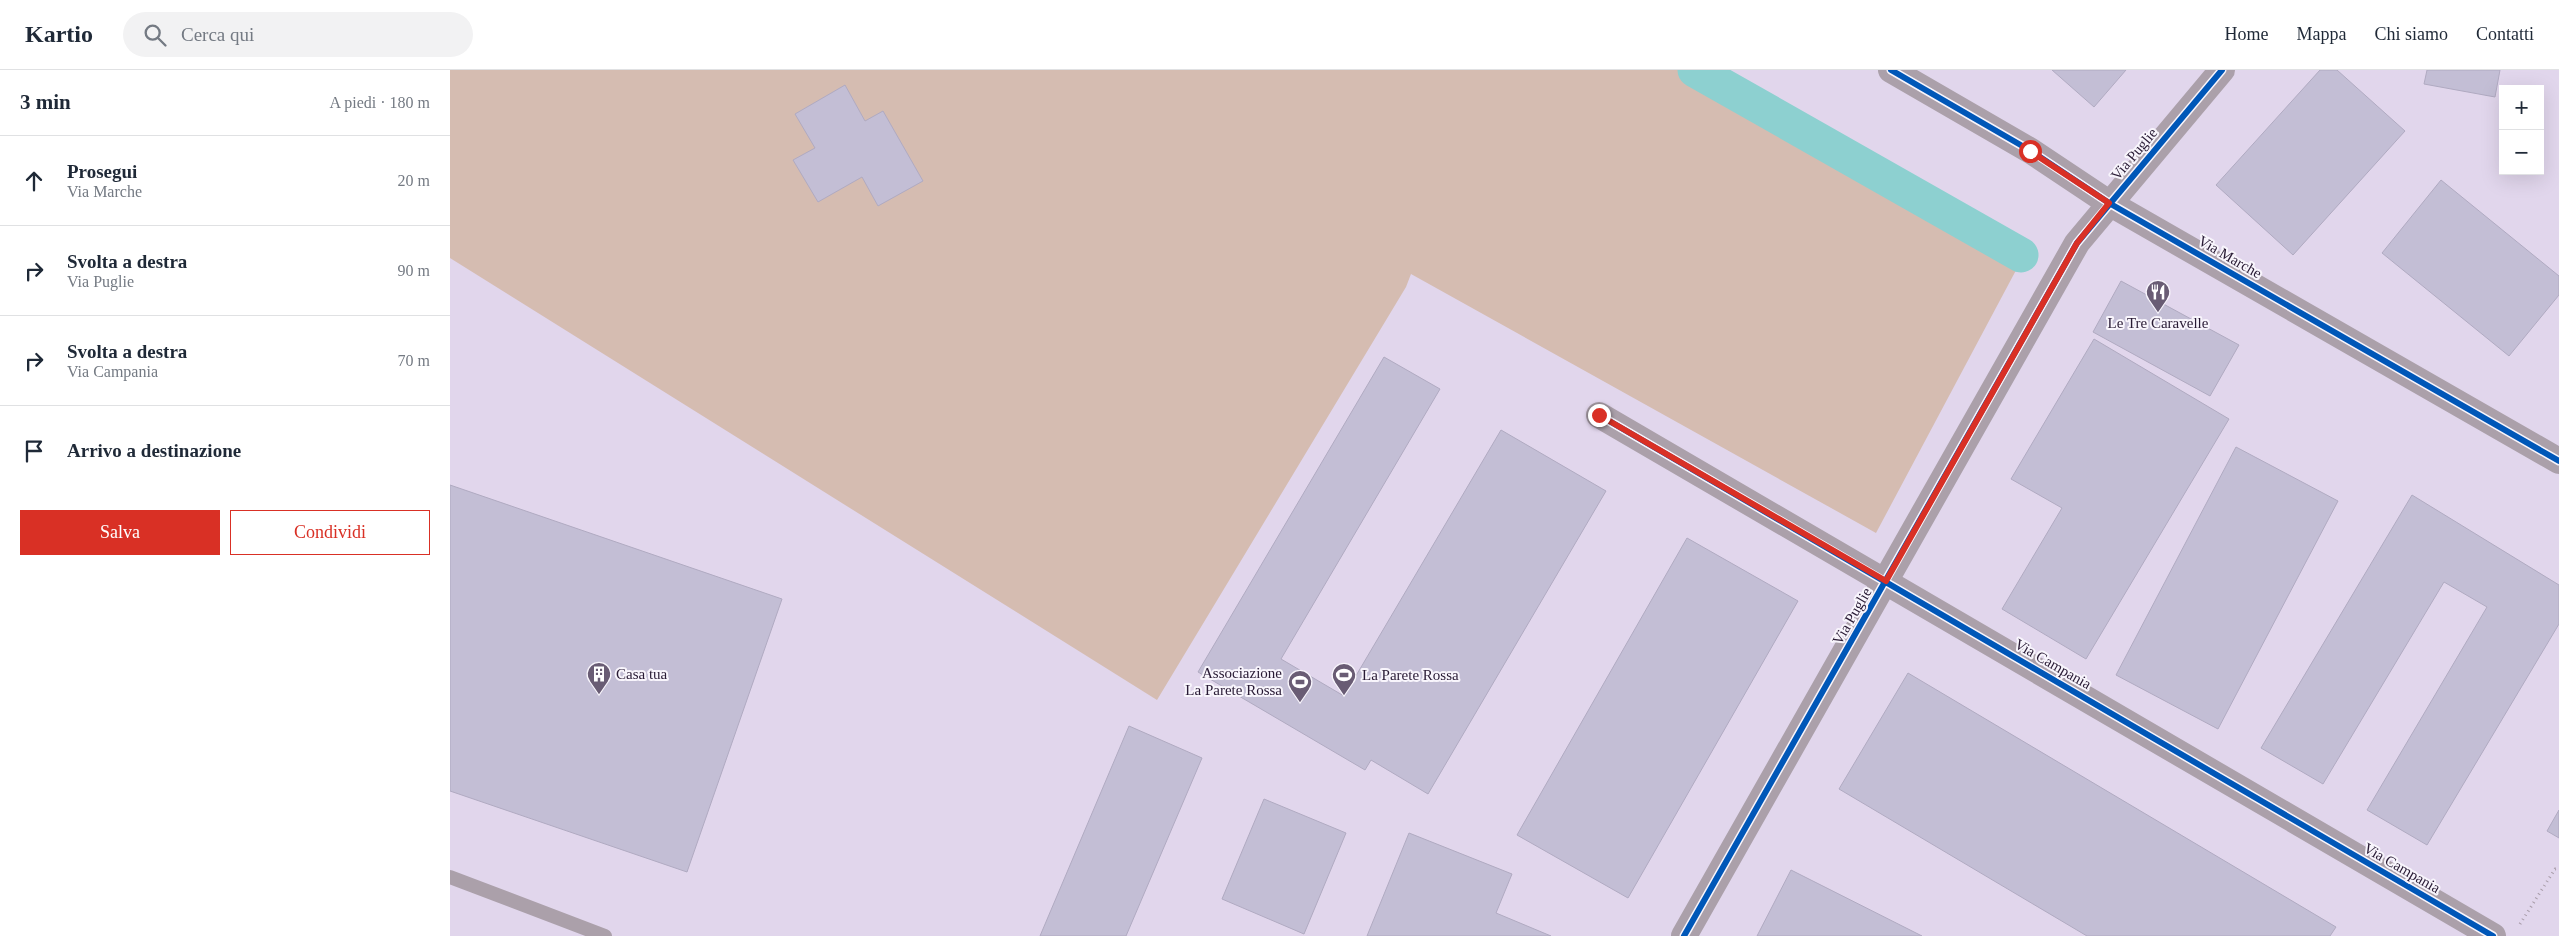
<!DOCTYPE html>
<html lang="it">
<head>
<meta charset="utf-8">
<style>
  :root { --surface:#fff; --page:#f2f2f3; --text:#1f2937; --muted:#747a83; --line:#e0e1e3; --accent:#d93025 }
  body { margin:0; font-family:"Times New Roman",serif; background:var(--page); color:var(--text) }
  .controls { position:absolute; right:15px; top:15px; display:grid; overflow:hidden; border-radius:0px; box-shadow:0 5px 20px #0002 }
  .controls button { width:45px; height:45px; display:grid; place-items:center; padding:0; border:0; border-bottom:1px solid var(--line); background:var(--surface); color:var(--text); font:25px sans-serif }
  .stop { position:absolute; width:15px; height:15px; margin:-11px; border:4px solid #d93025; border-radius:50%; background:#fff }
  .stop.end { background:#d93025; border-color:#fff; box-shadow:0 1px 5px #0008 }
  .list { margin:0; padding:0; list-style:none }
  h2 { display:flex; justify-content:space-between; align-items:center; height:65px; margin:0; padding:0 20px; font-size:21px }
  h2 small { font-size:16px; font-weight:400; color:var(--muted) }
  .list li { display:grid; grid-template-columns:32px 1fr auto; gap:15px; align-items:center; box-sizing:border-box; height:90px; padding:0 20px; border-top:1px solid var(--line) }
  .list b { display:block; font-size:19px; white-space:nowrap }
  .list p { margin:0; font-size:16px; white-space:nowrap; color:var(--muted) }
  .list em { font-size:16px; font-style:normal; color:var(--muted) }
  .actions { display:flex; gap:10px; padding:15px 20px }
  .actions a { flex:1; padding:11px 0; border:1px solid var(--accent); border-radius:0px; text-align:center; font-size:18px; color:var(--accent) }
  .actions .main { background:var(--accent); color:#fff }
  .icon { flex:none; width:28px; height:28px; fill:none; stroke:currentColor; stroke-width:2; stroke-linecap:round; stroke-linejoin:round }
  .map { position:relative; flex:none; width:2109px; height:866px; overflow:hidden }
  header { display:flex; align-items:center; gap:30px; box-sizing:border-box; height:70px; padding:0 25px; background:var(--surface); border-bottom:1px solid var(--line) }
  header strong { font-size:24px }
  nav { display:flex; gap:28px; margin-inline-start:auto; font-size:18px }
  .search { width:350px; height:45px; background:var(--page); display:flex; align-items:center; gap:12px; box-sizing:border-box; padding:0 18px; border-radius:28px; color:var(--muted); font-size:19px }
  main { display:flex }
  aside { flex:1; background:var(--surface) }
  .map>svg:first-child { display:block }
  .green { fill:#d5bcb1 }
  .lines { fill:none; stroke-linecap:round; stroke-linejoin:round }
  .canal { stroke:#8dd0d0; stroke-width:35 }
  .building { fill:#c3bed5; stroke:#b0aac1 }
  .path { stroke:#a79ca8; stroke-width:3; stroke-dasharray:1 4; stroke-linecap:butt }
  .service { stroke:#aba0aa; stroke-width:14 }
  .minor { stroke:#aba0aa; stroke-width:26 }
  .cycleway-casing { stroke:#f8f5fc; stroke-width:9 }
  .cycleway { stroke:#0057b8; stroke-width:6 }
  .route { stroke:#d93025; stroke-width:6 }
  .labels { text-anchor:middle; stroke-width:4; stroke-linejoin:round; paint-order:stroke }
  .street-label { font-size:15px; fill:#281a34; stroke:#f8f5fc }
  .poi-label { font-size:15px; fill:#281a34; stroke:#f8f5fc; text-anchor:start }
</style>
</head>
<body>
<header>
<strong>Kartio</strong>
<div class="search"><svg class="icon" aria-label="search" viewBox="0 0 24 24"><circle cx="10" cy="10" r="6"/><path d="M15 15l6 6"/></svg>Cerca qui</div>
<nav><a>Home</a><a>Mappa</a><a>Chi siamo</a><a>Contatti</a></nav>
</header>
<main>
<aside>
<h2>3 min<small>A piedi · 180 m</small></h2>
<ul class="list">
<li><svg class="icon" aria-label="ahead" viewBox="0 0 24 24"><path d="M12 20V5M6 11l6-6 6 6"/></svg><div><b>Prosegui</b><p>Via Marche</p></div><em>20 m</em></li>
<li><svg class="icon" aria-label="right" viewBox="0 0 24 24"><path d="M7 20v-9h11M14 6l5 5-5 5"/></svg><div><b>Svolta a destra</b><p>Via Puglie</p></div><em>90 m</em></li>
<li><svg class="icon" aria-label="right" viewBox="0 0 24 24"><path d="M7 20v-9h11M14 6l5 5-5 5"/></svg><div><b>Svolta a destra</b><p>Via Campania</p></div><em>70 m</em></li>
<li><svg class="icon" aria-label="arrive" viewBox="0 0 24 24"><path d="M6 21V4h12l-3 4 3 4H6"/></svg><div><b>Arrivo a destinazione</b></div></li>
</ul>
<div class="actions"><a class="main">Salva</a><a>Condividi</a></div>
</aside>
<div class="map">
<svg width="2109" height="866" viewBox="0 0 2109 866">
  <rect width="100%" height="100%" fill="#e1d6ec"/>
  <path class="green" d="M 0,0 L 1240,0 L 1572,189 L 1426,463 L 961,204 L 956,217 L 707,630 L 0,188 Z"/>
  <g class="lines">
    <path class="canal" d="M 1245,0 L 1571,185"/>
  </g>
  <path class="building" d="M 1602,0 L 1676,0 L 1644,37 Z
    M 1870,0 L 1887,0 L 1955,61 L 1843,185 L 1766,115 Z
    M 1977,0 L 2050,0 L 2045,27 L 1974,14 Z
    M 395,15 L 415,51 L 433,41 L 473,111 L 428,136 L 412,107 L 368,132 L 343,90 L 365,78 L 345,44 Z
    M 1991,110 L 2109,206 L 2109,225 L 2059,286 L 1932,183 Z
    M 1671,211 L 1789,275 L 1760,326 L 1643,262 Z
    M 1644,269 L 1779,349 L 1636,589 L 1552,539 L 1612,438 L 1561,409 Z
    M 934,287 L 990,319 L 831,589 L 894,626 L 1051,360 L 1156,421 L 978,724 L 921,690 L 915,700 L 748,602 Z
    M 1786,377 L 1888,431 L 1768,659 L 1666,605 Z
    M 0,415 L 332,529 L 237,802 L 0,721 Z
    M 1962,425 L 2109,515 L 2109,554 L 1977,775 L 1917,740 L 2037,537 L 1994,512 L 1873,714 L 1811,678 Z
    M 1237,468 L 1348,531 L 1178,828 L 1067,765 Z
    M 1458,603 L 1886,857 L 1880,866 L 1637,866 L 1389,719 Z
    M 679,656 L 752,688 L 676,866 L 590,866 Z
    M 814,729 L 896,763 L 854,864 L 772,829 Z
    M 2109,740 L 2109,768 L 2097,761 Z
    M 959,763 L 1062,804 L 1046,843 L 1101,866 L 917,866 Z
    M 1341,800 L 1472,866 L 1307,866 Z"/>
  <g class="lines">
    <path class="path" d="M 2070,854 L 2105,799 L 2109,799"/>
    <path class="service" d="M 0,807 L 155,866"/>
    <path class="minor" d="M 1441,0 L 1581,81 L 1659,133 L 2109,391
      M 1149,345 L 2043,866
      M 1234,866 L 1627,173 L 1772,0"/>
    <g class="cycleway-casing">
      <path id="cycleway" d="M 1441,0 L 1581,81 L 1659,133 L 2109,391
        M 1149,345 L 2043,866
        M 1234,866 L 1627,173 L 1772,0"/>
    </g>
    <use href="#cycleway" class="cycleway"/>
  </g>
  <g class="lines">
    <path class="route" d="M 1149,345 L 1436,511 L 1627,173 L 1659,133 L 1580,81"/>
  </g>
  <defs>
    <g id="restaurant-pin" transform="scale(1.25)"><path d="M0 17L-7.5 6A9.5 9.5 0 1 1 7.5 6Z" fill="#695c74" stroke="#f8f5fc"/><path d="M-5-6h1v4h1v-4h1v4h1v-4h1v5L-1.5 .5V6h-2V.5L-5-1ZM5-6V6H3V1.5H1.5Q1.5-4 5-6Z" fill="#fff"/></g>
    <g id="building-pin" transform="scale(1.25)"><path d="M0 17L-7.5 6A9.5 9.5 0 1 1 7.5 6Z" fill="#695c74" stroke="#f8f5fc"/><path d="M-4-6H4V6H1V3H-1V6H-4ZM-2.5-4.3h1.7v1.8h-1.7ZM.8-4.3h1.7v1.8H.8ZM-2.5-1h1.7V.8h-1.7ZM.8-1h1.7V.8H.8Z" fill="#fff"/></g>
    <g id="stadium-pin" transform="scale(1.25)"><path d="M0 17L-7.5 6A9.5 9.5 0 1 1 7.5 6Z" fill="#695c74" stroke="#f8f5fc"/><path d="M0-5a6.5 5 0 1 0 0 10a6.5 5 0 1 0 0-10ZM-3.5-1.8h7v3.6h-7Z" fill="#fff"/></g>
  </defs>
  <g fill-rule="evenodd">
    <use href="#restaurant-pin" x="1708" y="222"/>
    <use href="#building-pin" x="149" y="604"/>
    <use href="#stadium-pin" x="894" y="605"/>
    <use href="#stadium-pin" x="850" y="612"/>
  </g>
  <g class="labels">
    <g class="street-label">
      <text transform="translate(1684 84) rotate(-50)" y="5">Via Puglie</text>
      <text transform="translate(1780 187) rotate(30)" y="5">Via Marche</text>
      <text transform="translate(1402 546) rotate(-60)" y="5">Via Puglie</text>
      <text transform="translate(1603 594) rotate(30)" y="5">Via Campania</text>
      <text transform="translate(1952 798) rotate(30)" y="5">Via Campania</text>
    </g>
    <g class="poi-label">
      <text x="1708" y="258" text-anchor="middle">Le Tre Caravelle</text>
      <text x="832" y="608" text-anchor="end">Associazione<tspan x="832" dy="17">La Parete Rossa</tspan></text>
      <text x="166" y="609">Casa tua</text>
      <text x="912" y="610">La Parete Rossa</text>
    </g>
  </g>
</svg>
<div class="controls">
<button>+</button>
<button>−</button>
</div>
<div class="stop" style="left:1580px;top:81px"></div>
<div class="stop end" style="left:1149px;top:345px"></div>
</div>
</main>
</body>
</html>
